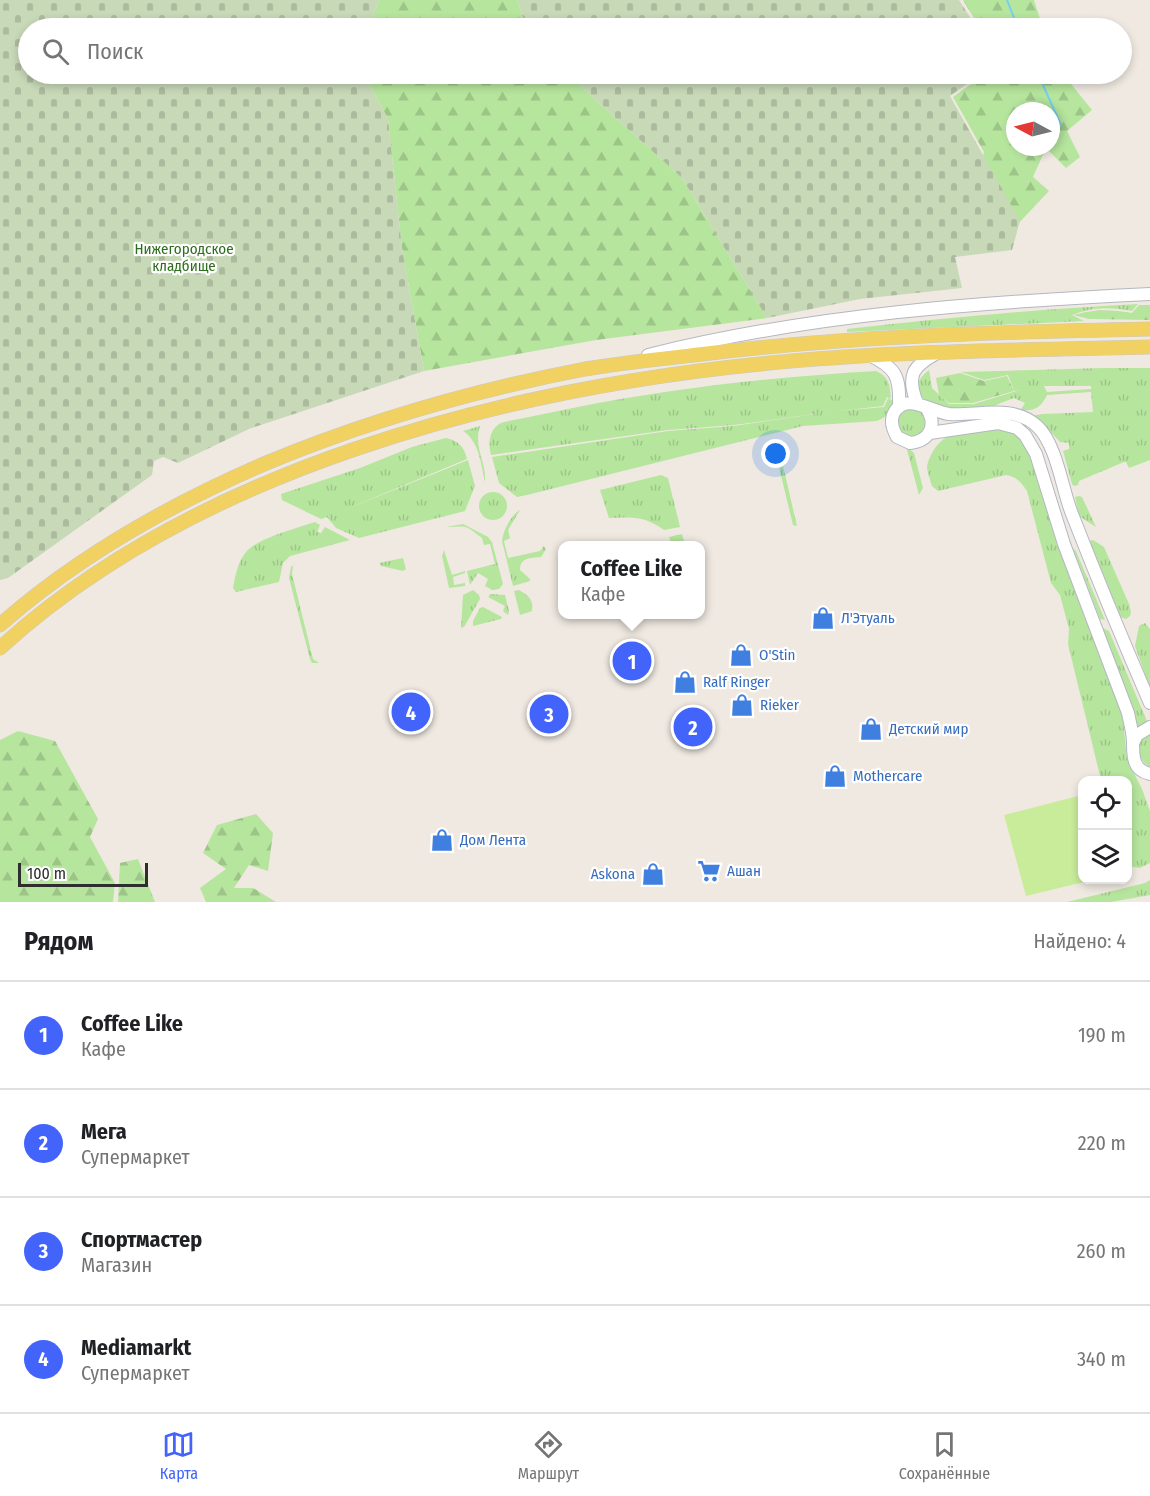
<!DOCTYPE html>
<html lang="ru">
<head>
<meta charset="utf-8">
<style>
  :root { --surface:#fff; --page:#f2f2f2; --text:#202124; --muted:#757577; --line:#e0e0e0; --accent:#4264fb }
  body { margin:0; font-family:"Fira Sans Condensed",sans-serif; background:var(--page); color:var(--text) }
  .controls { position:absolute; right:18px; bottom:18px; display:grid; overflow:hidden; border-radius:12px; box-shadow:0 3px 9px #0003 }
  .controls button { width:54px; height:54px; display:grid; place-items:center; padding:0; border:0; border-bottom:2px solid var(--line); background:var(--surface); color:var(--text); font:30px sans-serif }
  .compass { position:absolute; left:1006px; top:102px; width:54px; height:54px; border-radius:50%; background:var(--surface); box-shadow:0 3px 9px #0003; rotate:277deg }
  .scale { position:absolute; left:18px; bottom:15px; width:130px; box-sizing:border-box; padding-left:6px; border:3px solid #2e2e2e; border-top:0; font-size:16px; line-height:21px; white-space:nowrap; color:#2e2e2e; -webkit-text-stroke:4px #fff; paint-order:stroke }
  .you { position:absolute; left:776px; top:454px; width:21px; height:21px; margin:-15px; border:4px solid #fff; border-radius:50%; background:#1a73e8; box-shadow:0 0 0 9px #1a73e833 }
  .badge { display:grid; place-items:center; width:39px; height:39px; border-radius:50%; background:var(--accent); color:#fff; font-size:20px; font-weight:700 }
  .pin { position:absolute; translate:-50% -50%; border:3px solid #fff; box-shadow:0 2px 6px #0006 }
  .popup { position:absolute; left:558px; top:541px; width:147px; height:78px; box-sizing:border-box; display:grid; place-content:center; border-radius:12px; background:var(--surface); filter:drop-shadow(0 2px 4px #0005); font-size:20px; white-space:nowrap; color:var(--muted) }
  .popup b { font-size:22px; color:var(--text) }
  .popup::after { content:''; position:absolute; left:50%; top:100%; margin-left:-12px; border:12px solid transparent; border-top-color:var(--surface) }
  .list { margin:0; padding:0; list-style:none }
  h2 { display:flex; justify-content:space-between; align-items:center; height:78px; margin:0; padding:0 24px; font-size:26px }
  h2 small { font-size:20px; font-weight:400; color:var(--muted) }
  .list li { display:grid; grid-template-columns:39px 1fr auto; gap:18px; align-items:center; box-sizing:border-box; height:108px; padding:0 24px; border-top:2px solid var(--line) }
  .list b { display:block; font-size:22px; white-space:nowrap }
  .list p { margin:0; font-size:20px; white-space:nowrap; color:var(--muted) }
  .list em { font-size:20px; font-style:normal; color:var(--muted) }
  .icon { flex:none; width:33px; height:33px; fill:none; stroke:currentColor; stroke-width:2; stroke-linecap:round; stroke-linejoin:round }
  .map { position:relative; flex:none; width:1150px; height:902px; overflow:hidden }
  .search { position:absolute; background:var(--surface); box-shadow:0 3px 9px #0003; left:18px; right:18px; top:18px; height:66px; display:flex; align-items:center; gap:15px; box-sizing:border-box; padding:0 21px; border-radius:33px; color:var(--muted); font-size:22px }
  .sheet { height:510px; background:var(--surface) }
  nav { display:flex; justify-content:space-around; align-items:center; box-sizing:border-box; height:84px; border-top:2px solid var(--line); background:var(--surface); font-size:16px; color:var(--muted) }
  nav a { display:grid; justify-items:center; gap:3px }
  nav .on { color:var(--accent) }
  .map>svg:first-child { display:block }
  .grass { fill:url(#grass-tufts); fill-rule:evenodd }
  .forest { fill:url(#forest-firs); fill-rule:evenodd }
  .cemetery { fill:url(#cemetery-stones) }
  .pitch { fill:#c9ec9a }
  .lines { fill:none; stroke-linecap:round; stroke-linejoin:round }
  .stream { stroke:#75cff0; stroke-width:2 }
  .secondary-casing { stroke:#b4b7c1; stroke-width:14 }
  .primary-casing { stroke:#c9c9c9; stroke-width:15 }
  .secondary { stroke:#fff; stroke-width:12 }
  .primary { stroke:#f2d163; stroke-width:14 }
  .labels { text-anchor:middle; stroke-width:4.5; stroke-linejoin:round; paint-order:stroke }
  .park-label { font-size:15px; fill:#2c6e1b; stroke:#fff }
  .shop-label { font-size:15px; fill:#366cbe; stroke:#fff; text-anchor:start }
</style>
</head>
<body>
<div class="map">
<svg width="1150" height="902" viewBox="0 0 1150 902">
  <defs>
    <pattern id="grass-tufts" width="24" height="20" patternUnits="userSpaceOnUse" patternTransform="scale(1.5)"><rect width="24" height="20" fill="#b6e59e"/><path d="M3 7l-1-3M5 7V3M7 7l1-3M15 17l-1-3M17 17v-4M19 17l1-3" fill="none" stroke="#9dc588"/></pattern>
    <pattern id="forest-firs" width="22" height="20" patternUnits="userSpaceOnUse" patternTransform="scale(1.5)"><rect width="22" height="20" fill="#b6e59e"/><path d="M5 1l3.5 6h-7zM16 11l3.5 6h-7z" fill="#9dc588"/></pattern>
    <pattern id="cemetery-stones" width="16" height="16" patternUnits="userSpaceOnUse" patternTransform="scale(1.5)"><rect width="16" height="16" fill="#c8d9b8"/><path d="M2 7V4a2 2 0 0 1 4 0v3zM10 15v-3a2 2 0 0 1 4 0v3z" fill="#acbb9e"/></pattern>
  </defs>
  <rect width="100%" height="100%" fill="#efe9e1"/>
  <path class="grass" d="M 1138,304 L 1132,311 C 1108,307 1095,307 1072,315 L 1084,321 L 847,332 L 847,329 C 944,318 1040,309 1138,304 Z
    M 1104,368 L 1150,368 L 1150,460 L 1129,468 L 1126,462 L 1124,462 L 1079,481 L 1078,485 L 1074,486 L 1072,484 L 1063,451 L 1069,449 L 1069,443 L 1060,442 L 1044,425 L 1029,417 L 1042,414 L 1093,412 L 1091,392 L 1047,395 C 1040,409 1035,410 1020,411 L 1025,403 L 1014,398 C 999,403 981,414 965,413 C 942,411 896,396 929,370 L 932,388 L 949,404 L 974,404 L 1020,390 L 1014,391 L 1008,375 L 984,380 L 961,372 ZM 1044,386 L 1091,386 L 1091,389 L 1047,392 Z
    M 876,371 C 889,377 890,385 891,399 L 887,397 L 883,406 L 839,411 L 884,407 L 888,398 L 893,401 C 893,413 887,416 877,421 L 803,426 L 527,495 L 517,497 L 499,483 L 492,457 L 668,431 L 733,426 L 836,411 L 734,425 L 668,430 L 491,455 C 488,444 489,429 501,423 C 506,421 514,420 519,419 C 537,415 555,412 573,408 C 673,388 773,377 876,371 Z
    M898 422a14 14 0 1 1 28 0a14 14 0 1 1-28 0Z
    M 480,426 C 473,448 487,463 485,482 C 481,464 479,441 463,431 Z
    M 992,426 L 1015,429 L 1031,450 L 1061,554 L 1115,688 L 1123,720 L 1127,759 L 1142,789 L 1150,811 L 1150,863 L 1140,868 L 1128,866 L 1128,780 L 1101,780 L 1068,644 L 1069,629 L 1060,595 L 1051,583 L 1027,491 C 1021,482 1017,477 1006,475 L 938,491 L 932,486 C 930,480 928,474 927,468 C 927,463 929,459 931,455 C 944,429 966,431 992,426 Z
    M 446,438 C 459,441 464,447 467,459 L 337,513 L 468,460 L 475,486 L 465,511 L 359,538 L 336,528 L 327,517 L 321,519 L 282,500 L 281,494 L 360,468 L 412,447 Z
    M 775,440 L 777,440 L 797,526 L 793,525 L 773,442 Z
    M 906,446 L 914,453 L 923,488 L 919,495 Z
    M 661,475 L 668,478 L 680,527 L 664,530 C 645,516 632,517 609,518 L 600,490 Z
    M479 506a14 14 0 1 1 28 0a14 14 0 1 1-28 0Z
    M 1079,496 L 1082,497 L 1096,527 L 1079,516 L 1075,497 Z
    M 520,510 L 508,530 L 510,538 L 504,541 L 508,558 L 540,551 L 544,546 L 546,549 L 541,557 C 531,558 520,557 520,570 L 530,579 L 530,581 L 513,586 L 502,541 C 503,531 511,515 520,510 Z
    M 315,522 L 320,525 L 317,532 L 321,533 L 325,527 L 350,540 L 290,556 L 283,563 L 279,582 L 236,592 L 233,588 C 235,577 238,561 246,552 C 256,539 297,528 315,522 Z
    M 463,524 L 488,537 L 492,542 L 503,584 L 499,589 L 492,590 L 485,586 L 488,579 L 478,573 L 470,585 L 467,571 L 495,564 L 490,544 L 484,545 L 482,538 C 463,523 466,527 446,527 Z
    M 682,534 L 685,545 L 672,545 L 669,537 Z
    M 1093,540 L 1104,547 L 1129,604 L 1131,612 L 1130,616 L 1126,619 L 1120,617 L 1089,541 Z
    M 1073,548 L 1076,551 L 1105,620 L 1100,619 Z
    M 444,550 L 452,575 L 465,571 L 465,573 L 453,577 L 454,585 L 465,583 L 465,586 L 449,588 L 442,556 Z
    M 403,558 L 406,569 L 403,571 L 381,566 L 379,563 Z
    M 299,560 L 293,565 L 292,574 L 313,659 L 319,663 L 312,663 L 310,659 L 289,578 L 291,567 Z
    M 473,590 L 479,595 L 480,599 L 464,627 L 461,628 L 463,595 Z
    M 519,590 C 528,595 534,600 532,611 L 520,615 L 514,591 Z
    M 491,594 L 505,595 L 509,611 L 508,615 L 503,611 L 505,606 L 488,597 Z
    M 483,607 L 502,617 L 501,619 L 473,626 L 473,621 L 480,608 Z
    M 1145,623 L 1150,629 L 1150,688 L 1135,646 L 1139,626 Z
    M 1098,626 L 1109,631 L 1149,726 L 1135,732 Z
    M 1150,733 L 1150,767 C 1135,758 1135,741 1150,733 Z
    M 1150,880 L 1150,895 L 1111,902 L 1067,902 L 1145,883 Z"/>
  <path class="forest" d="M 379,0 L 517,0 L 524,21 L 529,28 L 369,28 Z
    M 963,0 L 1034,0 L 1043,28 L 980,28 Z
    M 364,74 L 567,74 L 682,178 L 767,318 L 596,340 L 424,371 L 402,248 L 388,119 Z
    M 985,74 L 1063,74 L 1092,110 L 1067,131 L 1080,157 L 1066,168 L 1046,148 L 1033,177 L 1049,191 L 1015,227 L 973,195 L 984,152 L 953,97 ZM 1015,111 L 1051,111 L 1051,147 L 1015,147 Z
    M 1139,305 L 1150,305 L 1150,320 L 1089,319 L 1073,315 C 1096,309 1109,309 1132,313 Z
    M 960,373 L 984,381 L 1007,376 L 1014,391 L 973,403 L 949,403 L 939,395 L 936,378 Z
    M 18,731 L 55,741 L 98,819 L 90,837 L 115,883 L 113,902 L 0,902 L 0,740 Z
    M 256,814 L 273,833 L 268,871 L 249,865 L 234,888 L 253,888 L 276,902 L 206,902 L 200,888 L 226,869 L 203,853 L 217,825 Z
    M 138,859 L 155,902 L 118,902 L 120,863 Z"/>
  <path class="cemetery" d="M 0,0 L 379,0 L 369,28 L 28,28 L 28,74 L 364,74 L 388,119 L 402,248 L 424,371 L 249,429 L 178,463 L 163,457 L 154,461 L 152,475 L 8,578 L 0,580 Z
    M 517,0 L 959,0 L 977,28 L 529,28 L 524,21 Z
    M 567,74 L 981,74 L 950,96 L 1020,221 L 1012,250 L 955,257 L 962,288 L 860,299 L 767,318 L 682,178 Z"/>
  <path class="pitch" d="M 1082,795 L 1082,880 L 1092,880 L 1026,896 L 1004,815 Z"/>
  <g class="lines">
    <path class="stream" d="M 1007,0 L 1018,28
      M 1038,74 L 1061,125"/>
    <g class="secondary-casing">
      <path id="secondary" d="M 648,355 C 812,314 982,302 1150,294
        M 869,355 C 897,368 900,377 899,407
        M 917,403 C 906,375 913,366 937,353
        M 927,409 C 937,425 930,441 910,443 L 897,437 C 893,430 890,423 893,415 C 903,390 932,412 949,414 C 978,416 1013,404 1037,426 C 1057,445 1062,489 1072,514 C 1097,578 1123,641 1150,703
        M 930,433 L 998,423 L 1017,428 L 1025,435 L 1036,454 L 1064,544 L 1128,713 C 1130,723 1133,733 1133,743 C 1133,757 1133,770 1150,774
        M 1133,743 L 1137,735 L 1150,727"/>
    </g>
    <g class="primary-casing">
      <path id="primary" d="M 0,625 C 78,556 169,505 264,464 C 367,421 476,390 585,369 C 621,363 658,359 694,355 C 845,336 998,332 1150,329
        M 0,648 C 196,469 501,390 760,364 C 889,351 1020,350 1150,347"/>
    </g>
    <use href="#secondary" class="secondary"/>
    <use href="#primary" class="primary"/>
  </g>
  <defs>
    <g id="shop-bare" transform="scale(1.8)"><path d="M-5-2.5h2.3a2.7 3.5 0 0 1 5.4 0H5L5.5 6h-11ZM-1.5-2.5h3a1.5 2.3 0 0 0-3 0Z" fill="#3f7fe0" stroke="#fff" stroke-width="2.5" paint-order="stroke"/></g>
    <g id="supermarket-bare" transform="scale(1.8)"><path d="M-6-5.5h2.5l.6 2H6L4.5 2H-2.5L-4.4-4H-6ZM-1.5 3.2a1.3 1.3 0 1 0 .1 0ZM3 3.2a1.3 1.3 0 1 0 .1 0Z" fill="#3f7fe0" stroke="#fff" stroke-width="2.5" paint-order="stroke"/></g>
  </defs>
  <g fill-rule="evenodd">
    <use href="#shop-bare" x="823" y="618"/>
    <use href="#shop-bare" x="741" y="655"/>
    <use href="#shop-bare" x="685" y="682"/>
    <use href="#shop-bare" x="742" y="705"/>
    <use href="#shop-bare" x="871" y="729"/>
    <use href="#shop-bare" x="835" y="776"/>
    <use href="#shop-bare" x="442" y="840"/>
    <use href="#supermarket-bare" x="709" y="871"/>
    <use href="#shop-bare" x="653" y="874"/>
  </g>
  <g class="labels">
    <g class="park-label">
      <text x="184" y="254">Нижегородское<tspan x="184" dy="17">кладбище</tspan></text>
    </g>
    <g class="shop-label">
      <text x="841" y="623">Л'Этуаль</text>
      <text x="759" y="660">O'Stin</text>
      <text x="703" y="687">Ralf Ringer</text>
      <text x="760" y="710">Rieker</text>
      <text x="889" y="734">Детский мир</text>
      <text x="853" y="781">Mothercare</text>
      <text x="460" y="845">Дом Лента</text>
      <text x="727" y="876">Ашан</text>
      <text x="635" y="879" text-anchor="end">Askona</text>
    </g>
  </g>
</svg>
<div class="controls">
<button><svg class="icon" aria-label="locate" viewBox="0 0 24 24"><circle cx="12" cy="12" r="6"/><path d="M12 2v4M12 18v4M2 12h4M18 12h4"/></svg></button>
<button><svg class="icon" aria-label="layers" viewBox="0 0 24 24"><path d="M12 4l9 5-9 5-9-5zM3 14l9 5 9-5"/></svg></button>
</div>
<svg class="compass" viewBox="-18 -18 36 36"><path d="M0-13l5 13h-10z" fill="#e53935"/><path d="M0 13l5-13h-10z" fill="#757577"/></svg>
<div class="scale">100 m</div>
<div class="you"></div>
<div class="pin badge" style="left:632px;top:661px">1</div>
<div class="popup"><b>Coffee Like</b>Кафе</div>
<div class="pin badge" style="left:693px;top:727px">2</div>
<div class="pin badge" style="left:549px;top:714px">3</div>
<div class="pin badge" style="left:411px;top:712px">4</div>
<div class="search"><svg class="icon" aria-label="search" viewBox="0 0 24 24"><circle cx="10" cy="10" r="6"/><path d="M15 15l6 6"/></svg>Поиск</div>
</div>
<section class="sheet">
<h2>Рядом<small>Найдено: 4</small></h2>
<ul class="list">
<li><span class="badge">1</span><div><b>Coffee Like</b><p>Кафе</p></div><em>190 m</em></li>
<li><span class="badge">2</span><div><b>Мега</b><p>Супермаркет</p></div><em>220 m</em></li>
<li><span class="badge">3</span><div><b>Спортмастер</b><p>Магазин</p></div><em>260 m</em></li>
<li><span class="badge">4</span><div><b>Mediamarkt</b><p>Супермаркет</p></div><em>340 m</em></li>
</ul>
</section>
<nav>
<a class="on"><svg class="icon" aria-label="map" viewBox="0 0 24 24"><path d="M3 6l6-2 6 2 6-2v14l-6 2-6-2-6 2zM9 4v14M15 6v14"/></svg>Карта</a>
<a><svg class="icon" aria-label="directions" viewBox="0 0 24 24"><path d="M12 3l9 9-9 9-9-9zM9 14v-3h6M13 9l2 2-2 2"/></svg>Маршрут</a>
<a><svg class="icon" aria-label="saved" viewBox="0 0 24 24"><path d="M7 4h10v16l-5-4-5 4z"/></svg>Сохранённые</a>
</nav>
</body>
</html>
